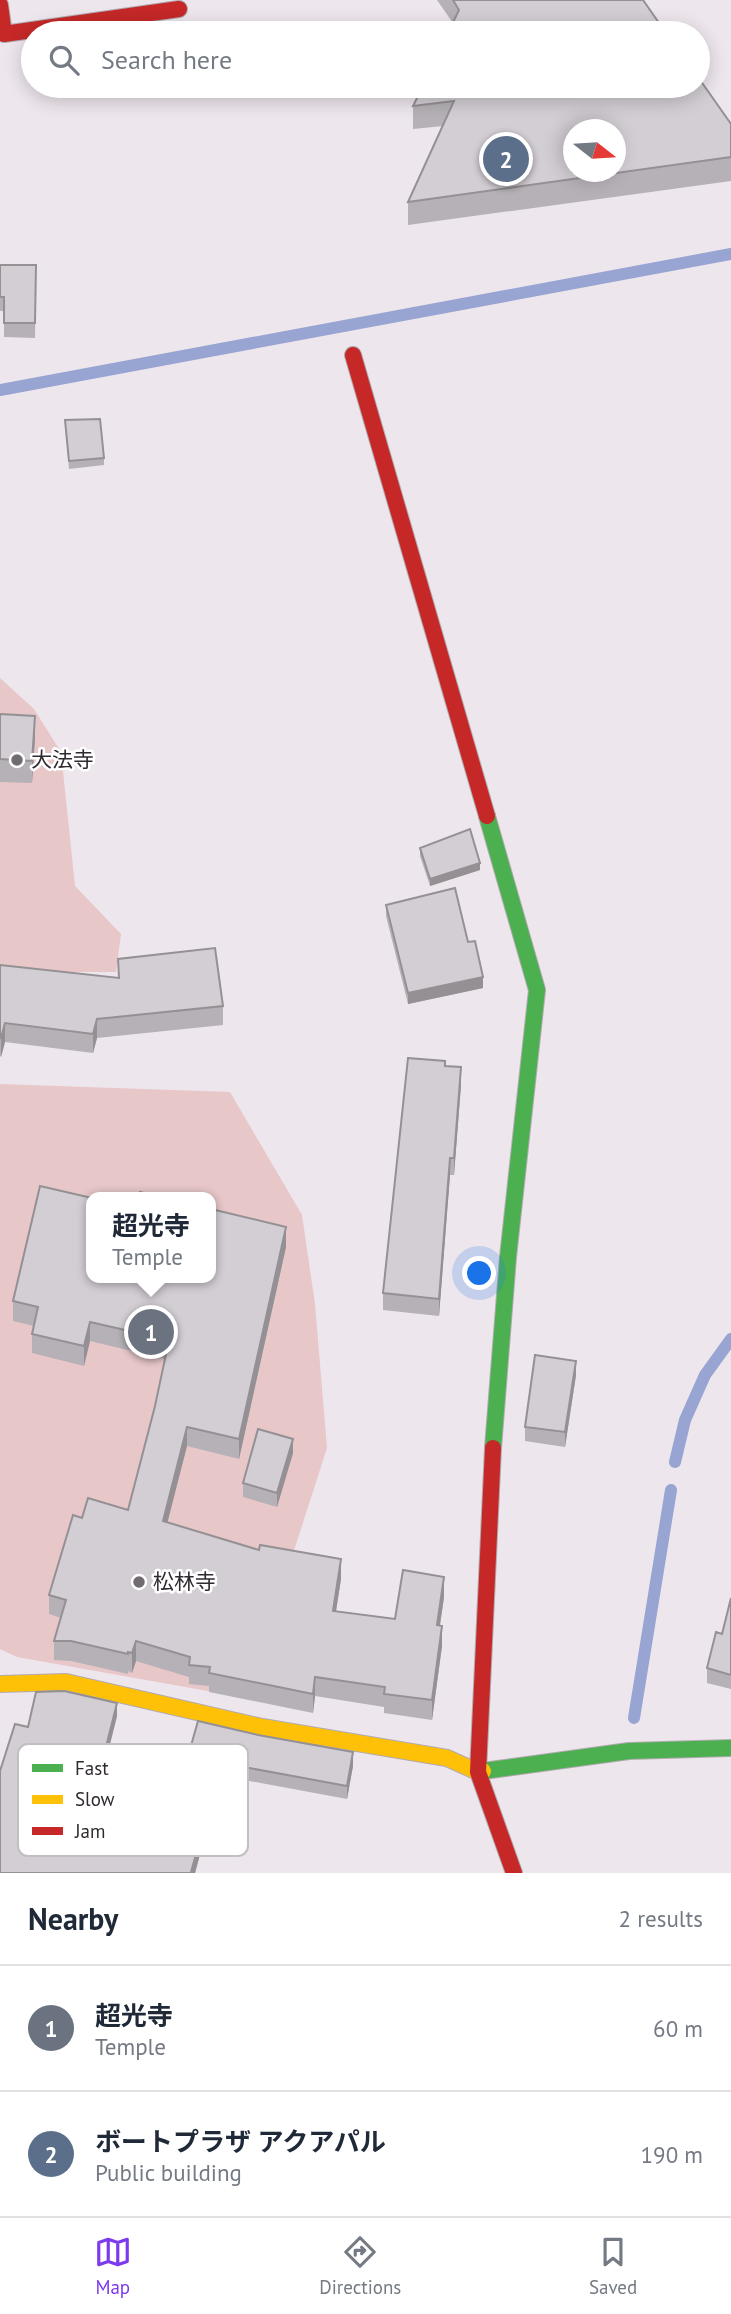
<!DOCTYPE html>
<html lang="en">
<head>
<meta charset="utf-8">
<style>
  :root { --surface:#fff; --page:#f6f6f7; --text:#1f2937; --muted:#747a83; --line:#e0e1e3; --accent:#7c3aed }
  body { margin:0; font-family:"PT Sans","Noto Sans JP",sans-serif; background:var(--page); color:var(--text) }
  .compass { position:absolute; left:563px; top:119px; width:63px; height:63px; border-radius:50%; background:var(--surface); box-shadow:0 4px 18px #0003; rotate:107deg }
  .you { position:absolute; left:480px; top:1274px; width:24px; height:24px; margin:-18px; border:5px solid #fff; border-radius:50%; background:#1a73e8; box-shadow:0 0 0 10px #1a73e833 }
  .badge { display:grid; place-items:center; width:46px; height:46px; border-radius:50%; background:var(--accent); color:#fff; font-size:23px; font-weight:700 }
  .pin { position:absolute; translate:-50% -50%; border:4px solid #fff; box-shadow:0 2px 7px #0006 }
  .popup { position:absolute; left:86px; top:1192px; width:130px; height:91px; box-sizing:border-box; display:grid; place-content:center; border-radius:14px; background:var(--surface); filter:drop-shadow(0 2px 5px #0005); font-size:23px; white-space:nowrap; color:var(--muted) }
  .popup b { font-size:26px; color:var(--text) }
  .popup::after { content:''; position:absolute; left:50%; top:100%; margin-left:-14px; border:14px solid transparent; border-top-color:var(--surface) }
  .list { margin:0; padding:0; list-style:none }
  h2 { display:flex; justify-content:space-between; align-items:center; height:91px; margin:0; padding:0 28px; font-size:30px }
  h2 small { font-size:23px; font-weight:400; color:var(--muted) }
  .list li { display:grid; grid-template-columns:46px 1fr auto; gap:21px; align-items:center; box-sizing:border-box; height:126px; padding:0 28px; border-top:2px solid var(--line) }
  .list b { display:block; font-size:26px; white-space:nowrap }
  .list p { margin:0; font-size:23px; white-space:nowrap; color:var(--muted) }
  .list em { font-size:23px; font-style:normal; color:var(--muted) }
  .icon { flex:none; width:38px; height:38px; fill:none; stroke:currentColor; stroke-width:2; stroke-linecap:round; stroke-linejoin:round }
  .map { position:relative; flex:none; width:731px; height:1873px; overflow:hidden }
  .search { position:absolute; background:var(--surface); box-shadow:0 4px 18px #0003; left:21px; right:21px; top:21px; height:77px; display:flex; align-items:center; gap:18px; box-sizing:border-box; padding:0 24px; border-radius:38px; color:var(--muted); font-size:26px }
  .sheet { height:343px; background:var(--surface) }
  nav { display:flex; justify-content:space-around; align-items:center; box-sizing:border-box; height:98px; border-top:2px solid var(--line); background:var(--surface); font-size:19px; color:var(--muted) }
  nav a { display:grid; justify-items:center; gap:4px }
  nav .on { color:var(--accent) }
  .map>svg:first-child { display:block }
  .green { fill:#e7c7c8; fill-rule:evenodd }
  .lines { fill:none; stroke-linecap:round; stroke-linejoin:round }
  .stream { stroke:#98a4d2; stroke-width:12 }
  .fast-casing { stroke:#b0abb0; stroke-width:18 }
  .slow-casing { stroke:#b0abb0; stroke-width:18 }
  .jam-casing { stroke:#b0abb0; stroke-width:18 }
  .fast { stroke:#4caf50; stroke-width:16 }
  .slow { stroke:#ffc107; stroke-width:16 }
  .jam { stroke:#c62828; stroke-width:16 }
  .wall { fill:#b5b1b6 }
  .shaded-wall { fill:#949094 }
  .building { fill:#d3ced4; stroke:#949094; stroke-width:2; fill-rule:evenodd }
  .poi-dot { fill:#726c72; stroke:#fff; stroke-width:2.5 }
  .labels { text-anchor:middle; stroke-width:5; stroke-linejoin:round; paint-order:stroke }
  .poi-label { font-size:21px; fill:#302a30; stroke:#fff; text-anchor:start }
  .key { fill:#fff; stroke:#c1bfc1; stroke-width:2 }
  .key-label { font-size:19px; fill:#302a30 }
</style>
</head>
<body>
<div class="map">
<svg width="731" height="1873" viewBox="0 0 731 1873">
  <rect width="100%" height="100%" fill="#eee6ed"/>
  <path class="green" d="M 0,678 L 34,709 L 61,752 L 75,886 L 121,934 L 116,972 L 0,972 Z
    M 0,1084 L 230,1092 L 302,1215 L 315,1304 L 327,1448 L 289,1566 L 219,1693 L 17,1657 L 0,1649 ZM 92,1197 L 210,1197 L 210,1278 L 92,1278 Z"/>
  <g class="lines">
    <path class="stream" d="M 0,390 L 731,254
      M 675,1462 L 685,1420 L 705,1375 L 731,1339
      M 634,1718 L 671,1490"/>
    <g class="fast-casing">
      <path id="fast" d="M 487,816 L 537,990 L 508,1257 L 493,1448
        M 483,1771 L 629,1751 L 731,1748"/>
    </g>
    <g class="slow-casing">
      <path id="slow" d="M 0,1684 L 66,1682 L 262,1727 L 447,1758 L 478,1772 L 483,1771"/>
    </g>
    <g class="jam-casing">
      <path id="jam" d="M 0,5 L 4,34 L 179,9
        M 353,355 L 487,816
        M 493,1448 L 478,1772 L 514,1873"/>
    </g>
    <use href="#fast" class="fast"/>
    <use href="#slow" class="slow"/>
    <use href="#jam" class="jam"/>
  </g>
  <path class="wall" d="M 437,0 L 643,0 L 453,23 Z
    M 423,86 L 731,124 L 731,181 L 408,225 L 408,202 L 443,126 L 413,129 L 413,106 Z
    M 0,265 L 36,265 L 35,338 L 4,337 L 4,311 L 0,311 Z
    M 65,420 L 104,458 L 104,465 L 69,469 Z
    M 0,714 L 35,738 L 32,783 L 0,782 Z
    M 420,848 L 480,870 L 430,886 L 420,856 Z
    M 386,905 L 468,942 L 483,988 L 408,1004 L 386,916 Z
    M 118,959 L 223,1006 L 223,1025 L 97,1038 L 93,1053 L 5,1042 L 1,1057 L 0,1056 L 0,965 L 118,978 Z
    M 445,1066 L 461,1085 L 454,1175 L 450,1175 L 439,1316 L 383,1310 L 383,1293 Z
    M 286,1247 L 239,1459 L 187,1446 L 167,1522 L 341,1579 L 336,1611 L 395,1619 L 444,1597 L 440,1625 L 442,1646 L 432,1720 L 384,1713 L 384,1707 L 315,1696 L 313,1713 L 209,1692 L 209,1686 L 189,1684 L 189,1677 L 136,1661 L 132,1673 L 128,1671 L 128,1674 L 71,1661 L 54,1660 L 54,1641 L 61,1618 L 49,1614 L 49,1595 L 82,1518 L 128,1510 L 155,1406 L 165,1359 L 90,1341 L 84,1366 L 32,1353 L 32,1334 L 34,1326 L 13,1321 L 13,1301 Z
    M 576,1375 L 565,1447 L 525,1441 L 525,1427 Z
    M 293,1453 L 277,1507 L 243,1497 L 243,1483 Z
    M 731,1598 L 731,1689 L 707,1683 L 707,1668 L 722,1634 Z
    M 117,1716 L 109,1748 L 185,1767 L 198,1721 L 353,1766 L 347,1799 L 233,1778 L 225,1813 L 212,1810 L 195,1873 L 28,1727 Z"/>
  <path class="shaded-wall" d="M 35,716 L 35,738 L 32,783 L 32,761 Z
    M 480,863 L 480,870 L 430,886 L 430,879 Z
    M 483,977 L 483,988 L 408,1004 L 408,993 Z
    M 97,1019 L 97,1038 L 93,1053 L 93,1034 Z
    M 5,1023 L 5,1042 L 1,1057 L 1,1038 Z
    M 461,1067 L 461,1085 L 454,1175 L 454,1158 Z
    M 450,1158 L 450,1175 L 439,1316 L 439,1299 Z
    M 286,1227 L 286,1247 L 239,1459 L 239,1439 Z
    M 90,1322 L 90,1341 L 84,1366 L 84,1346 Z
    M 576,1361 L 576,1375 L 565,1447 L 565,1432 Z
    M 187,1427 L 187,1446 L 163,1540 L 163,1521 Z
    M 293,1439 L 293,1453 L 277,1507 L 277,1493 Z
    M 341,1559 L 341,1579 L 333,1630 L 333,1611 Z
    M 444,1577 L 444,1597 L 437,1645 L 437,1625 Z
    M 442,1626 L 442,1646 L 432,1720 L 432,1700 Z
    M 136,1641 L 136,1661 L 132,1673 L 132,1653 Z
    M 315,1677 L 315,1696 L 313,1713 L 313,1694 Z
    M 117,1703 L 117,1716 L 106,1760 L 106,1747 Z
    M 353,1752 L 353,1766 L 347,1799 L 347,1786 Z
    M 233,1765 L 233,1778 L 225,1813 L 225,1800 Z
    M 212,1797 L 212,1810 L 195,1873 L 191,1873 Z"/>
  <path class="building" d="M 453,0 L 643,0 L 666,33 L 448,33 L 459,10 Z
    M 698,77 L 731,124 L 731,157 L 408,202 L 454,101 L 413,106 L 423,86 L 698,86 ZM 573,130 L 615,130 L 615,172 L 573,172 Z
    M 0,265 L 36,265 L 35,323 L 4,323 L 4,297 L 0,297 Z
    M 100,419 L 104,458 L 69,461 L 65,420 Z
    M 0,714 L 35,716 L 32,761 L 0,759 Z
    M 470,829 L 480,863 L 430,879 L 420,848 Z
    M 455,888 L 468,942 L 475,941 L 483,977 L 408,993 L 386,905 Z
    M 215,948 L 223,1006 L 97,1019 L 93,1034 L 5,1023 L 1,1038 L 0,1038 L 0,965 L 119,978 L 118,959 Z
    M 408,1058 L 445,1061 L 445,1066 L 461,1067 L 454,1158 L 450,1158 L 439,1299 L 383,1293 Z
    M 40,1186 L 92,1198 L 92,1278 L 211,1278 L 211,1209 L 286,1227 L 239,1439 L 187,1427 L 163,1521 L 259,1550 L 260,1545 L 341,1559 L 333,1611 L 395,1619 L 403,1570 L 444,1577 L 437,1625 L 442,1626 L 432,1700 L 384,1694 L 385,1687 L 315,1677 L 313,1694 L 209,1673 L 210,1667 L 189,1665 L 190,1657 L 136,1641 L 132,1653 L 128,1652 L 128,1654 L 71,1641 L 54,1641 L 66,1600 L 49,1595 L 73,1515 L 82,1518 L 88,1498 L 128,1510 L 155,1406 L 169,1340 L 90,1322 L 84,1346 L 32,1334 L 38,1307 L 13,1301 Z
    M 140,1192 L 161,1197 L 139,1197 Z
    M 535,1355 L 576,1361 L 565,1432 L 525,1427 Z
    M 258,1429 L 293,1439 L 277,1493 L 243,1483 Z
    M 731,1598 L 731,1675 L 707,1668 L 716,1632 L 722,1634 Z
    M 64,1691 L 117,1703 L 106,1747 L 185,1767 L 198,1721 L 258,1735 L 353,1752 L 347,1786 L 233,1765 L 225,1800 L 212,1797 L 191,1872 L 194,1873 L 0,1873 L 0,1771 L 15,1724 L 28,1727 L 36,1692 Z"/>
  <g class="poi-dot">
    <circle cx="17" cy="760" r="7"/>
    <circle cx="139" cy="1582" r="7"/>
  </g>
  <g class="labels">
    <g class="poi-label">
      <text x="31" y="767">大法寺</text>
      <text x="153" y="1589">松林寺</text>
    </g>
  </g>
  <rect x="18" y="1744" width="230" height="112" rx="10" class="key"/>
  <rect x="32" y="1764" width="31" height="8" fill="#4caf50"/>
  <rect x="32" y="1795" width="31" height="9" fill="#ffc107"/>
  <rect x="32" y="1827" width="31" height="8" fill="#c62828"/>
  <g class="key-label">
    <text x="75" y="1775">Fast</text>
    <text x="75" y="1806">Slow</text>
    <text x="75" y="1838">Jam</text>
  </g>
</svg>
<svg class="compass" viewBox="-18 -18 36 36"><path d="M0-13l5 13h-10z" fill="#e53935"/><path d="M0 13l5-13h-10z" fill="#747a83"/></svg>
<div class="you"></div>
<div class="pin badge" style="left:151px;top:1332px;background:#6b7280">1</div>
<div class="popup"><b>超光寺</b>Temple</div>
<div class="pin badge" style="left:506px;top:159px;background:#5c6f8a">2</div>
<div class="search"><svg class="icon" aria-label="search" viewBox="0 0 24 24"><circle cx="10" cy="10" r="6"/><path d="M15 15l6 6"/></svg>Search here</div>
</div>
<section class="sheet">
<h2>Nearby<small>2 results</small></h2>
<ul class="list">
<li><span class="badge" style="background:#6b7280">1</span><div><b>超光寺</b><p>Temple</p></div><em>60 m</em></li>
<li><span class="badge" style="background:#5c6f8a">2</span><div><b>ボートプラザ アクアパル</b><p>Public building</p></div><em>190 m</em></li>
</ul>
</section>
<nav>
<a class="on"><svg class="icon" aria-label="map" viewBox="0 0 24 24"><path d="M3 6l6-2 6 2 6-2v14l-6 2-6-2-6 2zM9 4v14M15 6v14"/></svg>Map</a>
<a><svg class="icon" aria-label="directions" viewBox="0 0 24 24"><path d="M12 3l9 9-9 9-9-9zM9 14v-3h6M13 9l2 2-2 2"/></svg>Directions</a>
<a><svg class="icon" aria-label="saved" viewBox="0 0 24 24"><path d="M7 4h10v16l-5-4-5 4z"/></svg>Saved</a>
</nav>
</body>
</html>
